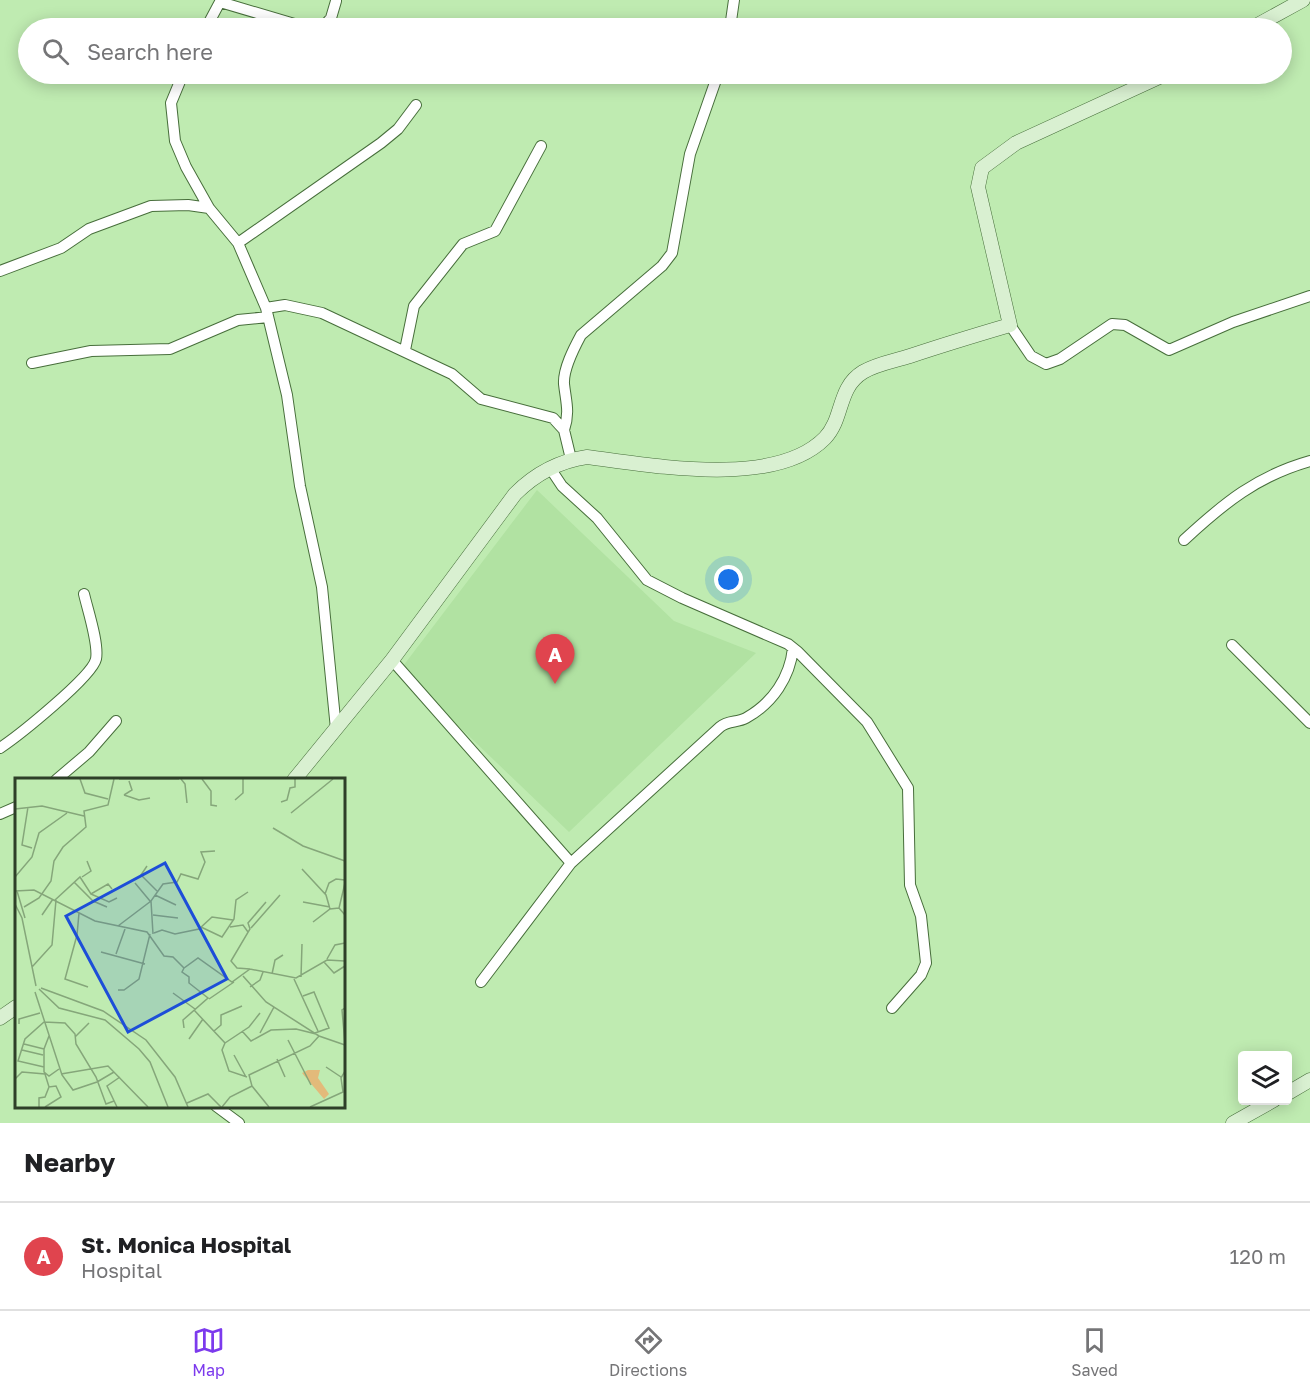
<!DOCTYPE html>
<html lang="en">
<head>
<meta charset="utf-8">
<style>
  :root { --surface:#fff; --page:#f6f6f6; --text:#202124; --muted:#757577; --line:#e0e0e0; --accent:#7c3aed }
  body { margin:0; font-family:"Golos Text",sans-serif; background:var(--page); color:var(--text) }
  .controls { position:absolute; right:18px; bottom:18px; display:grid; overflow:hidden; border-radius:6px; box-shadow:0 3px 15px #0003 }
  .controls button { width:54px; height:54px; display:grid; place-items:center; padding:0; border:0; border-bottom:2px solid var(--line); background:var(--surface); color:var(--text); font:30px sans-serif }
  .you { position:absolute; left:729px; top:580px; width:21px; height:21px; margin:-15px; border:4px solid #fff; border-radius:50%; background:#1a73e8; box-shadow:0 0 0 9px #1a73e833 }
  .badge { display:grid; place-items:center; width:39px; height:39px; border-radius:50%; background:var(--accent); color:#fff; font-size:20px; font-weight:700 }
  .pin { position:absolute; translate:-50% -50px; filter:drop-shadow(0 2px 3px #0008) }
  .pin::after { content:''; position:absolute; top:32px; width:21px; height:18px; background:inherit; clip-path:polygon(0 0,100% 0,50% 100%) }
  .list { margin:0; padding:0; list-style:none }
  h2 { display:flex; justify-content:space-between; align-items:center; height:78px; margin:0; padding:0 24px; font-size:26px }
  h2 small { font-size:20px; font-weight:400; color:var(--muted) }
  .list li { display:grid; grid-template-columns:39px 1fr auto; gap:18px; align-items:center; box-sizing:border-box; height:108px; padding:0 24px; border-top:2px solid var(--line) }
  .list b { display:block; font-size:22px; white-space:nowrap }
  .list p { margin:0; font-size:20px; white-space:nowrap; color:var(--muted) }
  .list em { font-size:20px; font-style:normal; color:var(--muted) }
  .icon { flex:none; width:33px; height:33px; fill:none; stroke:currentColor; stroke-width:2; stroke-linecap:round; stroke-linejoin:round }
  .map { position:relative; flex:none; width:1310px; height:1123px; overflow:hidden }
  .search { position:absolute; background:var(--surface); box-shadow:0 3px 15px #0003; left:18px; right:18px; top:18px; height:66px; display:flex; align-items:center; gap:15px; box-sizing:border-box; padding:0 21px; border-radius:33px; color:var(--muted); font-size:22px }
  .sheet { height:186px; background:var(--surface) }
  nav { display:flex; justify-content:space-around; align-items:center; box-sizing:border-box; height:84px; border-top:2px solid var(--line); background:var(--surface); font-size:16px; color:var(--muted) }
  nav a { display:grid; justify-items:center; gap:3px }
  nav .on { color:var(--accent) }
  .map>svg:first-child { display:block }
  .built { fill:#b1e2a2 }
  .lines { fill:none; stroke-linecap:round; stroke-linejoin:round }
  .street-casing { stroke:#476e3b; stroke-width:12 }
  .secondary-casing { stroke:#476e3b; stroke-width:15 }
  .street { stroke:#fff; stroke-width:10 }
  .secondary { stroke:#d9f0d1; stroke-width:14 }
  .inset-road { fill:none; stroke:#85a67a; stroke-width:1.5 }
  .view { fill:#1d4ed8; fill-opacity:0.15; stroke:#1d4ed8; stroke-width:3 }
  .inset-edge { fill:none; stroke:#2e3f28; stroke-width:3 }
</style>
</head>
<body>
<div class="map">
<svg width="1310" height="1123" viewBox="0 0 1310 1123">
  <rect width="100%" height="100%" fill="#bfebb1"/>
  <path class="built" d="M 537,490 L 674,621 L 756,653 L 569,832 L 400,670 Z"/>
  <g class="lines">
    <g class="street-casing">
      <path id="street" d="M 220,2 L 308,28
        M 206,28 L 221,0
        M 322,28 L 331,18 L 336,1
        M 730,28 L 734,0
        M 183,74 L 171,103 L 175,141 L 186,167 L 209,208 L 238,243 L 266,308 L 287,395 L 300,486 L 322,587 L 336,729
        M 238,243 L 381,143 L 398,129 L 416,105
        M 0,271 L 61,248 L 89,229 L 151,206 L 188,205 L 209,208
        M 266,308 L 285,305 L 322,313 L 452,374 L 481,399 L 553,418 L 564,430 L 571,459
        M 1010,325 L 1031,356 L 1046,364 L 1060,359 L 1112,324 L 1125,325 L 1169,350 L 1233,322 L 1310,296
        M 405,350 L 414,306 L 463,244 L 495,231 L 541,146
        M 32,363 L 91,351 L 170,349 L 238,320 L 268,317
        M 564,430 C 570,412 566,402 564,384 C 563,369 574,348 581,335 L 662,266 L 672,253 L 690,154 L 718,74
        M 550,468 L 562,486 L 597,518 L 647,580 L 682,598 L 788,644 L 798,652 L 867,722 L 908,788 L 910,885 L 921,916 L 926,963 L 921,975 L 892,1008
        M 1184,540 C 1224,503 1257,476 1310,461
        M 1232,645 L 1310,723
        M 392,660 L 571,863
        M 0,748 C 18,736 92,677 96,659 C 99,644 88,611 84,594
        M 56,780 L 89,752 L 116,721
        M 0,814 L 16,807
        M 481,982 L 571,863 L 720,727 C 728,720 737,723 746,718 C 773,703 790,677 793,648
        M 216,1106 L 239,1123"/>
    </g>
    <g class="secondary-casing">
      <path id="secondary" d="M 1252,28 L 1303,0
        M 294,780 L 392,660 L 515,494 C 535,474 559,461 587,457 C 651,465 775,489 825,438 C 844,418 837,388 863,372 C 876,364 894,361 910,356 C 943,345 976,335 1010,325 L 978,187 L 982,168 L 1016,143 L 1166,74
        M 0,1018 L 16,1007
        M 1288,1093 L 1310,1080
        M 1233,1123 L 1274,1100"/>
    </g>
    <use href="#street" class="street"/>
    <use href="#secondary" class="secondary"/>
  </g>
  <g transform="translate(15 778)">
    <rect width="330" height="330" fill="#bfebb1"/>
    <path d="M 293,292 L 305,292 L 303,300 L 314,316 L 309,321 L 287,295 Z" fill="#e3ba7a"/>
    <path class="inset-road" d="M 65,1 L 70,15 L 93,21M 104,1 L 123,1M 123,1 L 164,1M 166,1 L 170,6 L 172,25M 187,1 L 196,13 L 196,27 L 202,28M 109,17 L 124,22 L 135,20M 109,17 L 117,12 L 114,3M 220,22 L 228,15 L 228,1M 266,24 L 272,22 L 275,10 L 280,9 L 280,1M 13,29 L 7,67 L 17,70M 0,31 L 27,28 L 69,38M 276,35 L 318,1M 258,50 L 288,68 L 330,83M 132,88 L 126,97 L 142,113M 287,91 L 311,117 L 315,131M 0,99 L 17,79 L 24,55 L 52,35M 67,99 L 76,93 L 72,83M 59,104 L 78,123 L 92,129M 120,105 L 135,123M 330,105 L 324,130 L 330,137M 0,113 L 19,112 L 80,143 L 132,154 L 149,178 L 158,179 L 169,190 L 183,180 L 217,204 L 235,191 L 281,200 L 312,182 L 330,183M 2,113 L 10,140M 76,116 L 94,124 L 102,120M 310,116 L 314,105 L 321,101 L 330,102M 140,117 L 161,127M 40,122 L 65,99 L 76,116 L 93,106 L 97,111M 136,123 L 138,156M 288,124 L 315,129M 0,126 L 7,140 L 21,208M 9,129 L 24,120 L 36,103 L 39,83 L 48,69 L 71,49 L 69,33 L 93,27 L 99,1M 64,135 L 62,157 L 50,201 L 73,209M 27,137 L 38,121M 138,137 L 163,140M 298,144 L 315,131 L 324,130M 103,148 L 136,123 L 148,106 L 162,104 L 166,96 L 183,101 L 190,84 L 186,74 L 200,73M 186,149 L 207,159 L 219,141 L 221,122 L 233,114M 215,149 L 228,147 L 233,154M 236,150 L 265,117M 139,155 L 147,152 L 160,156 L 184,151 L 197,139 L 218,142M 86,174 L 130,186M 101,176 L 110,151M 312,181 L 320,167 L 330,165M 309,184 L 319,195 L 330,188M 17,189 L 37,167 L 41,122M 235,191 L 222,190 L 216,183 L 235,151 L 233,145 L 251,124M 257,196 L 260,182 L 268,177M 228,198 L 251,224 L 304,258 L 330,267M 286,199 L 287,166M 279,201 L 303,253M 235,209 L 245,202 L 248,194M 26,210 L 88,233 L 131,262 L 160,299 L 173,329M 24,211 L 44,230 L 90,242 L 124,271 L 135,284 L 153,329M 103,212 L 109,212 L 124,201 L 135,156M 20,214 L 47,297 L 58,312 L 82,304M 158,215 L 180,231M 288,218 L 299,214 L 314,250 L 300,255M 194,221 L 219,204M 330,230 L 327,232 L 330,265M 179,232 L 210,265 L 207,272 L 214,293 L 232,299M 4,246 L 4,241 L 25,235M 169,250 L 168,242 L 193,220 L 174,205 L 174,199 L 167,194 L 169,190M 199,253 L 206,247 L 206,237 L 227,228M 227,253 L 236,263 L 256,252 L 281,251 L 301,256M 245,255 L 259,229M 34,258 L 29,271 L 29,294 L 34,298 L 44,291M 60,259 L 74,245M 174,261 L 188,241M 273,262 L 296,307M 210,265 L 234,249 L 245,235M 9,266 L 29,271M 7,272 L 28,277M 219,277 L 231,299M 262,281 L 270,299M 29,289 L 3,283 L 10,261 L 29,244 L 50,245 L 60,256 L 61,266 L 81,299 L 91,326 L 99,323M 311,289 L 326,299M 46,296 L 93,288 L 133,329M 0,301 L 7,294 L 30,296 L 34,309 L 41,308 L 46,319 L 30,329M 82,304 L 99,294M 237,308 L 254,329M 172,325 L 193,316 L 206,329M 24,329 L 24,320 L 30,319 L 34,309M 102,329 L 92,308 L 105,299M 207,329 L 215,319 L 237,308 L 234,297 L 295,268 L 304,258M 295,329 L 328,314 L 326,300 L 330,293"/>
    <path class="view" d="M 150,85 L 212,201 L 113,254 L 51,138 Z"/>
    <rect width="330" height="330" class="inset-edge"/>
  </g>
</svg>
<div class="controls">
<button><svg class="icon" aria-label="layers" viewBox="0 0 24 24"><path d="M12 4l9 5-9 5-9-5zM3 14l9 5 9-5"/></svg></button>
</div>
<div class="you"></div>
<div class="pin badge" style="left:555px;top:684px;background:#e0444e">A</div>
<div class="search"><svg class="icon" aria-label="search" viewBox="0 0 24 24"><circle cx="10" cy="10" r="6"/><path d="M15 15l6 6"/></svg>Search here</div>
</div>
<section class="sheet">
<h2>Nearby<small></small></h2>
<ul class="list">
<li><span class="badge" style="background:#e0444e">A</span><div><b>St. Monica Hospital</b><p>Hospital</p></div><em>120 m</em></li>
</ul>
</section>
<nav>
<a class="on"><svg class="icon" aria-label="map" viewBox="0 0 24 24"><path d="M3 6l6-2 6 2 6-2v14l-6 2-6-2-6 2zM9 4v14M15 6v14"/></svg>Map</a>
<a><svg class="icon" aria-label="directions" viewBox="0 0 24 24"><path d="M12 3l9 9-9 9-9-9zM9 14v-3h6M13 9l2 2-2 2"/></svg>Directions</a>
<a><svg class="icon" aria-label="saved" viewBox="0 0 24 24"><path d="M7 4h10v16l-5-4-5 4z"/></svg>Saved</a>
</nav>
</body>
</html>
